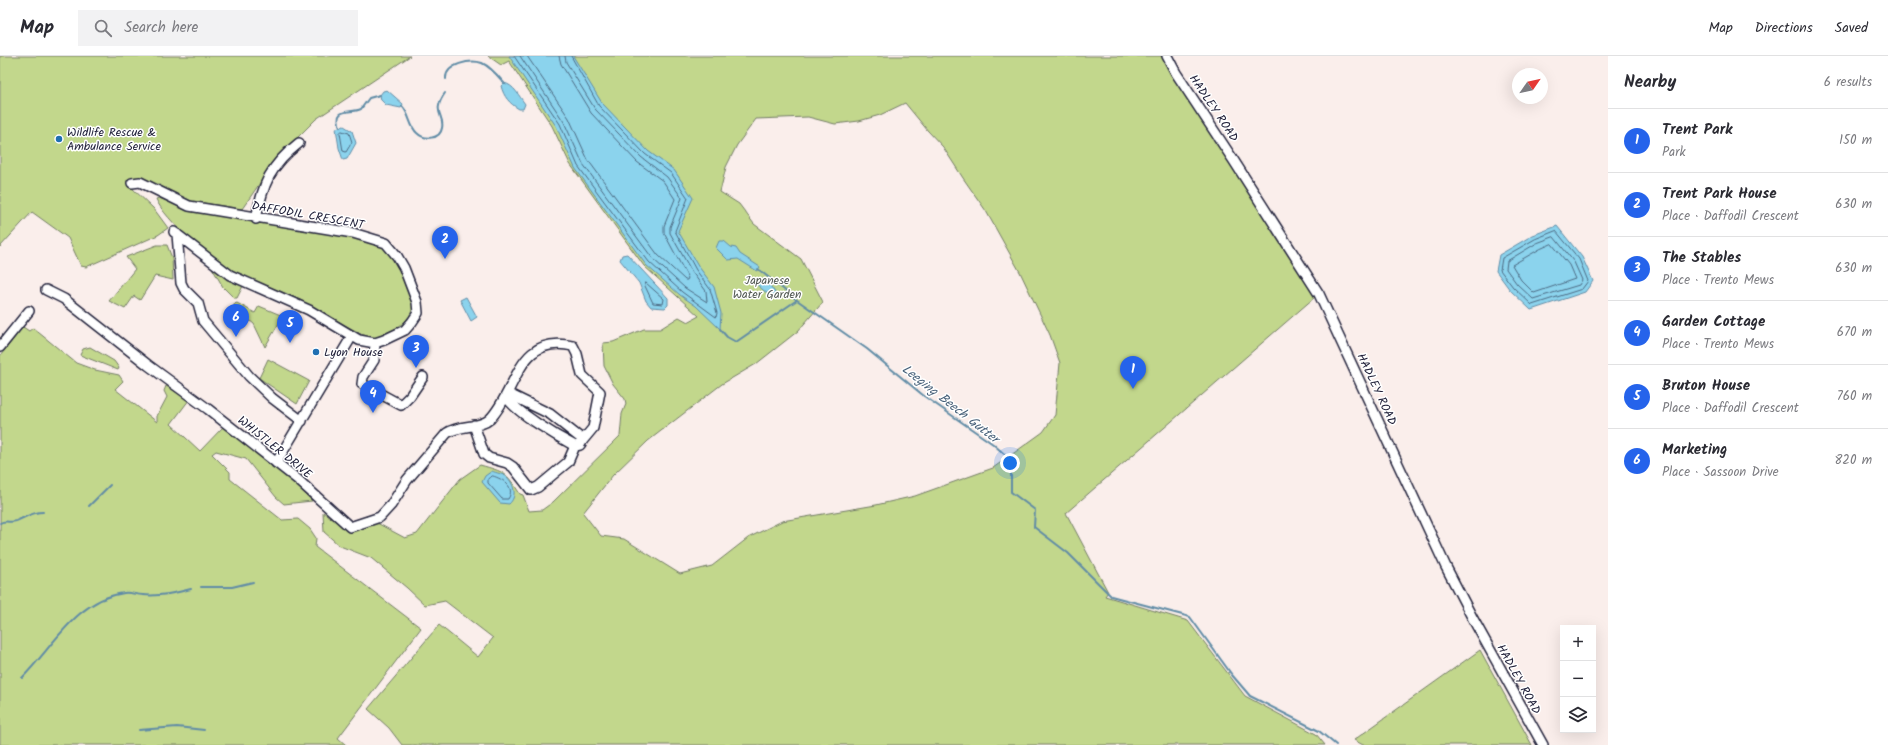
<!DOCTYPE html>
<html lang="en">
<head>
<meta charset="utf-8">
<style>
  :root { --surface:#fff; --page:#f2f2f3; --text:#2b2b33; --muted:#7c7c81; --line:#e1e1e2; --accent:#2563eb }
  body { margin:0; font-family:Kalam,sans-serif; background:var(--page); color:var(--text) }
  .controls { position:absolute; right:12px; bottom:12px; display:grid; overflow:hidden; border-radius:0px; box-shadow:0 4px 16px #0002 }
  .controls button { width:36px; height:36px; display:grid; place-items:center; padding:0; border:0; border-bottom:1px solid var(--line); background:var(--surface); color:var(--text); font:20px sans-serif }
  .compass { position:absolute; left:1512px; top:12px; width:36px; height:36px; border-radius:50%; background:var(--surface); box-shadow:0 4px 16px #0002; rotate:56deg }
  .you { position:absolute; left:1010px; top:407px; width:14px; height:14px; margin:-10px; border:3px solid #fff; border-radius:50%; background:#1a73e8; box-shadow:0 0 0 6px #1a73e833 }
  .badge { display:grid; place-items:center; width:26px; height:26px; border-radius:50%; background:var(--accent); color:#fff; font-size:13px; font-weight:700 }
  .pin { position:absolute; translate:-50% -33px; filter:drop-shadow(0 1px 2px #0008) }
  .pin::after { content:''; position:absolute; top:21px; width:14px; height:12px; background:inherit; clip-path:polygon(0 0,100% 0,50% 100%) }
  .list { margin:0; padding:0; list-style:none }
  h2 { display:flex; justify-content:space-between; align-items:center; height:52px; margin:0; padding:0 16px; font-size:17px }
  h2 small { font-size:13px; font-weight:400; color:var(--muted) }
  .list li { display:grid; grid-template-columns:26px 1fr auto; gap:12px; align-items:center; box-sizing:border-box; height:64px; padding:0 16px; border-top:1px solid var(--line) }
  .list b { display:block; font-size:15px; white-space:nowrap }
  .list p { margin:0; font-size:13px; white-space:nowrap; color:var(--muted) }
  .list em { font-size:13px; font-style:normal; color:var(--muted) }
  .icon { flex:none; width:22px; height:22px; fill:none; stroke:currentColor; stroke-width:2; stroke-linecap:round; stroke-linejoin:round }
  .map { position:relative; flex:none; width:1608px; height:689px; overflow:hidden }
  header { display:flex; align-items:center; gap:24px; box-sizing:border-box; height:56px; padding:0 20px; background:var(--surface); border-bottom:1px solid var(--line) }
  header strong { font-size:19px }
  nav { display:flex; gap:22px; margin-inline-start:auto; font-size:14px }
  .search { width:280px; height:36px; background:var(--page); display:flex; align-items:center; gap:10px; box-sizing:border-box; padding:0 14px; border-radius:0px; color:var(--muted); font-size:15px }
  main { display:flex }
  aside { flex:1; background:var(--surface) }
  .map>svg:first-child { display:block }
  .green { fill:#c2d78c; stroke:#727c64; fill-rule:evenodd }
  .water { fill:#8bd3ed; stroke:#618ca6 }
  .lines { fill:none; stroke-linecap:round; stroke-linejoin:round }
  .shore { stroke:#4c6982; stroke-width:1 }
  .stream { stroke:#618ca6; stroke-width:2 }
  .minor-casing { stroke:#22223b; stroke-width:12 }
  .minor { stroke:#fff; stroke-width:9 }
  .poi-dot { fill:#1f6fb2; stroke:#fff; stroke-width:1.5 }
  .labels { text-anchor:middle; stroke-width:3; stroke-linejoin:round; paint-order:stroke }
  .street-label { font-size:12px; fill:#22223b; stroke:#fff }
  .poi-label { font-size:12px; fill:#22223b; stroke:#fff; text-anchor:start }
  .park-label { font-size:12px; fill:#525853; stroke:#fff }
  .water-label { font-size:13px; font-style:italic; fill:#476079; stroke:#fff }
</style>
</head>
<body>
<header>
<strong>Map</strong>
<div class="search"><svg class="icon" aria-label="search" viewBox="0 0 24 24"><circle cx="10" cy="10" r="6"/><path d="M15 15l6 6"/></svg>Search here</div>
<nav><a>Map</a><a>Directions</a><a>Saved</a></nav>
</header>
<main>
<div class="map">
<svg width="1608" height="689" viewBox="0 0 1608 689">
  <rect width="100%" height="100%" fill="#faeeeb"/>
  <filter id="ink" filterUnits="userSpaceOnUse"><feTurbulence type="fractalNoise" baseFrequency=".025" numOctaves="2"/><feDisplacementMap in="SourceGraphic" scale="8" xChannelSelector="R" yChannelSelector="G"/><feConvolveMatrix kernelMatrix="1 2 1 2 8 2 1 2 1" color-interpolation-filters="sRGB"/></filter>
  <g filter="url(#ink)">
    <path class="green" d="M 0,0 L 410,0 L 316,63 L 278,101 L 242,153 L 190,145 L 139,123 L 130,130 L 154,153 L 168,172 L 158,179 L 86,211 L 81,210 L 68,182 L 32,156 L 0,191 Z
      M 488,0 L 1162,0 L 1315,241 L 1066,457 L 1108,536 L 1105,540 L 1188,565 L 1245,640 L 1316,678 L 1325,689 L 402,689 L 389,672 L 368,653 L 439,569 L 478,601 L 493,582 L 445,545 L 425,549 L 407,532 L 371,502 L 340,490 L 324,476 L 323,456 L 350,475 L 377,467 L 405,482 L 417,478 L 460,423 L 480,409 C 505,416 506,416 520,438 L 523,439 L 529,455 L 542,454 L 553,446 L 620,380 L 622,358 L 626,348 L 625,343 L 613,328 L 604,310 L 603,287 L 613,286 L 644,273 L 660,273 L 679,261 L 688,266 L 699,260 L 644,210 L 570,108 L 552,70 L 509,5 L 501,9 ZM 905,47 L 928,75 L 943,91 L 963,122 L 986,155 L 1020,216 L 1050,279 L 1060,307 L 1055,359 L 1043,376 L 993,412 L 915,440 L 876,449 L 782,465 L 748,482 L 712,510 L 680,518 L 624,483 L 601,480 L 583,457 L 613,419 L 648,385 L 722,328 L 756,308 L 798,275 L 823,246 L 801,203 L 754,168 L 739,148 L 720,136 L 726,111 L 737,89 L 756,63 L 808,61 L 835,68 L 859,65 L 880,59 Z
      M 159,142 L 189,153 L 358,180 L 382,187 L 391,197 L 415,246 C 409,270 394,273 373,283 C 347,272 325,257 300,244 C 279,233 254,227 233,216 C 212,205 164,163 156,143 Z
      M 157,189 L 167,189 L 172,202 L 173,224 L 155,220 L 140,244 L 134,240 L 125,253 L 109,245 L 135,213 L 126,201 Z
      M 211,210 L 243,230 L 237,242 L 234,242 L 223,231 Z
      M 237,247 L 255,257 L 259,250 L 283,260 L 265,291 L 254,268 L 236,254 L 234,248 Z
      M 23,271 L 29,275 L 33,272 L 76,307 L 95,314 L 119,319 L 123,325 L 115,333 L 157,366 L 157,360 L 167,341 L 164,335 L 166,330 L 189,344 L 171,368 L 200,395 L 223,371 L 230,374 L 294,426 L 312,445 L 284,448 L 276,441 L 246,403 L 216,395 L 212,398 L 230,416 L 230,423 L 282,464 L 298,463 L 310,473 L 316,482 L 315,491 L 421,572 L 338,682 L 346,689 L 0,689 L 0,300 Z
      M 90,291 L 114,305 L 119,312 L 118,314 L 80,299 L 83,293 Z
      M 268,303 L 309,325 L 297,348 L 259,322 Z
      M 1480,594 L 1532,689 L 1363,689 L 1354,684 Z"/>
    <path class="water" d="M 509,0 L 573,0 L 602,47 L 648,95 L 674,114 L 693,142 L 678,175 L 699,211 L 714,231 L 721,257 L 720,273 L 696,250 L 680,239 L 646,209 L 575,112 L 556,70 Z
      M 504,27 C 514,29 519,40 525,48 L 523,53 L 519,53 C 509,47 504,41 501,30 Z
      M 387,34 L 403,48 L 401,52 L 386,49 L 381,44 L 380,39 L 383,35 Z
      M 344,70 L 352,75 L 356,87 L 347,103 L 343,104 L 339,92 L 336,72 Z
      M 1557,170 L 1582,201 L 1593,225 L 1585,236 L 1531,254 L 1510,234 L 1496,215 L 1499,199 L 1533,179 Z
      M 719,185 L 724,185 L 731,191 L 736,192 L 740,198 L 760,211 L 757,215 L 738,203 L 728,204 L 716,192 Z
      M 627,198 L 668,242 L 668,249 L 665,252 L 651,251 L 646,245 L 639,227 L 620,204 L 622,199 Z
      M 761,223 L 769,228 L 776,238 L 770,240 L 754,226 Z
      M 466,241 L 477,261 L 471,265 L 460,244 Z
      M 492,415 C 496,417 504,418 507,421 C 515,429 517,441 509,448 L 500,447 L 482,426 L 485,420 Z"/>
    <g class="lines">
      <path class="shore" d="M 514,0 L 560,68 L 578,110 L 649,206 L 682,236 L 716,261 L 717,257 L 710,233 L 696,214 L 675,175 L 688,142 L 671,117 L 645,98 L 599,50 L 571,0
        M 520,0 L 564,66 L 583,108 L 653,203 L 685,232 L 707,246 L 706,235 L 692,216 L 670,177 L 670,171 L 682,142 L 667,121 L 641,101 L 595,53 L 566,6 L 565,0
        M 527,0 L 569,62 L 588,104 L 658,199 L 685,224 L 687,224 L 688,222 L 664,177 L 664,170 L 675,143 L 663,125 L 637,106 L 591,57 L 561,8 L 559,0
        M 342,75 L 349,77 L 352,86 L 346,96 L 343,95 L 340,77 Z
        M 1556,175 L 1579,203 L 1588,225 L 1582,233 L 1532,249 L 1513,231 L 1500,214 L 1502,202 L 1535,183 Z
        M 1554,181 L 1574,206 L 1582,224 L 1579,229 L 1533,243 L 1517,228 L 1506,213 L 1507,205 L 1537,187 Z
        M 1552,188 L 1569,209 L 1575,223 L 1534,237 L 1521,224 L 1512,209 L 1540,193 Z
        M 646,227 L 664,243 L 663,248 L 653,247 L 645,230 Z
        M 493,420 C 503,423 516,431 508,443 L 502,443 L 488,427 L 488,423 Z"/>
      <path class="stream" d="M 446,23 C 445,8 471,3 482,7 C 491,11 498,20 504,27
        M 402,50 C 410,58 409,70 417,77 C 424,84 440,84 442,72 C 445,59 431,57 445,37
        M 340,71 C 333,51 350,58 361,53 L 369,42 L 380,39
        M 758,213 L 797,244
        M 720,273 L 727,281 L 736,286 L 797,244 L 867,293 L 924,340 L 993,388 L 1011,404 L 1011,436 L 1035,454 L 1034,471 L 1068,497 L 1111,540 L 1190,561 L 1232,619 L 1250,640 L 1319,675 L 1336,689
        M 89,450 L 110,429
        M 0,467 C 5,464 10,467 16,465 C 26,461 32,456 43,456
        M 201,531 L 232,531 L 253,526
        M 22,622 C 53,591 77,543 124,537 C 131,536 136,539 143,539 C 158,541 176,537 191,533
        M 139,674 L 177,671 L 204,674"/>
      <g class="minor-casing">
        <path id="minor" d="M 1167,0 L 1176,17 L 1234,105 L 1319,238 L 1446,511 L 1473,563 L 1543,689
          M 132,127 L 140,126 L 189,150 L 353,177 L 386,187 L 397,200 L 404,212 L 417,246 L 418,257 L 412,266 L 405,274 L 384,284 L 375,287 L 359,284 L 309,254 L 230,219 L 174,176
          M 256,163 C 263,127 270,110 299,87
          M 177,178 L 181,227 L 184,233 L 198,247 L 203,265 L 249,320 L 272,342 L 302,365
          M 46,234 L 64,243 L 148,309 L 208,353 L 297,423 L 350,471 L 380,461 L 391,449 L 407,424 L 447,377 C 461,368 479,373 490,363 C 518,334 517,277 573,290 L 577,298 L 582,319 L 600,336 L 593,372 L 583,384
          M 375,287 L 374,304 L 363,321 L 362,328 L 401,349 L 410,340 L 423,321
          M 0,291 L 29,255
          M 511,339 L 550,358 L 583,384 L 580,389 L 575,390 C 560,382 513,355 506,340 Z
          M 474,369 L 484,398 L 489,402 L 507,407 L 513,411 L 531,434 L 538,431 L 568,406 L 575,390
          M 276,407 L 352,280"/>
      </g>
      <use href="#minor" class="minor"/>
    </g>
  </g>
  <g class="poi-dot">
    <circle cx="59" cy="83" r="4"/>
    <circle cx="316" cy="296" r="4"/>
  </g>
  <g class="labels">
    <g class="street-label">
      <text transform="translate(1214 52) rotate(56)" y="4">HADLEY ROAD</text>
      <text transform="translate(308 159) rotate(10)" y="4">DAFFODIL CRESCENT</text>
      <text transform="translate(1377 333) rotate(65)" y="4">HADLEY ROAD</text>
      <text transform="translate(275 391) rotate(39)" y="4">WHISTLER DRIVE</text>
      <text transform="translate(1519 623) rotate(61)" y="4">HADLEY ROAD</text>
    </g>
    <g class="poi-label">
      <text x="67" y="80">Wildlife Rescue &amp;<tspan x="67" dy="14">Ambulance Service</tspan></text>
      <text x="324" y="300">Lyon House</text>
    </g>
    <g class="park-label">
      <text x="767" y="228">Japanese<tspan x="767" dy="14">Water Garden</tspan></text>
    </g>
    <g class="water-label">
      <text transform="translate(951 347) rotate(38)" y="5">Leeging Beech Gutter</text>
    </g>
  </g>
</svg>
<div class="controls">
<button>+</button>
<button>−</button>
<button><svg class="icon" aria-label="layers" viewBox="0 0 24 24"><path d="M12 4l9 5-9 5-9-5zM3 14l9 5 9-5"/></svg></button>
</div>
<svg class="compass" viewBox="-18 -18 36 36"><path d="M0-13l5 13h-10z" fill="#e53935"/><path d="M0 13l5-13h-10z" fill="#7c7c81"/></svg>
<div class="you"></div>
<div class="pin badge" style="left:1133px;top:333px">1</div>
<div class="pin badge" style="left:445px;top:203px">2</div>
<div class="pin badge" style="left:416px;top:312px">3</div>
<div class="pin badge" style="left:373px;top:357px">4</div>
<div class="pin badge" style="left:290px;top:287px">5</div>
<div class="pin badge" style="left:236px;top:281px">6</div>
</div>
<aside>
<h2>Nearby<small>6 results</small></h2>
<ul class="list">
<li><span class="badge">1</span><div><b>Trent Park</b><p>Park</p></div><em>150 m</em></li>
<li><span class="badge">2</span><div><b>Trent Park House</b><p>Place · Daffodil Crescent</p></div><em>630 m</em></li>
<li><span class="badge">3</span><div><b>The Stables</b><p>Place · Trento Mews</p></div><em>630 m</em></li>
<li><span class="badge">4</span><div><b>Garden Cottage</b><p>Place · Trento Mews</p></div><em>670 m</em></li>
<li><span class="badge">5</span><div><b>Bruton House</b><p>Place · Daffodil Crescent</p></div><em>760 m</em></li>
<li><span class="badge">6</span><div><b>Marketing</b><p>Place · Sassoon Drive</p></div><em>820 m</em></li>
</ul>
</aside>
</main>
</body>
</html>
